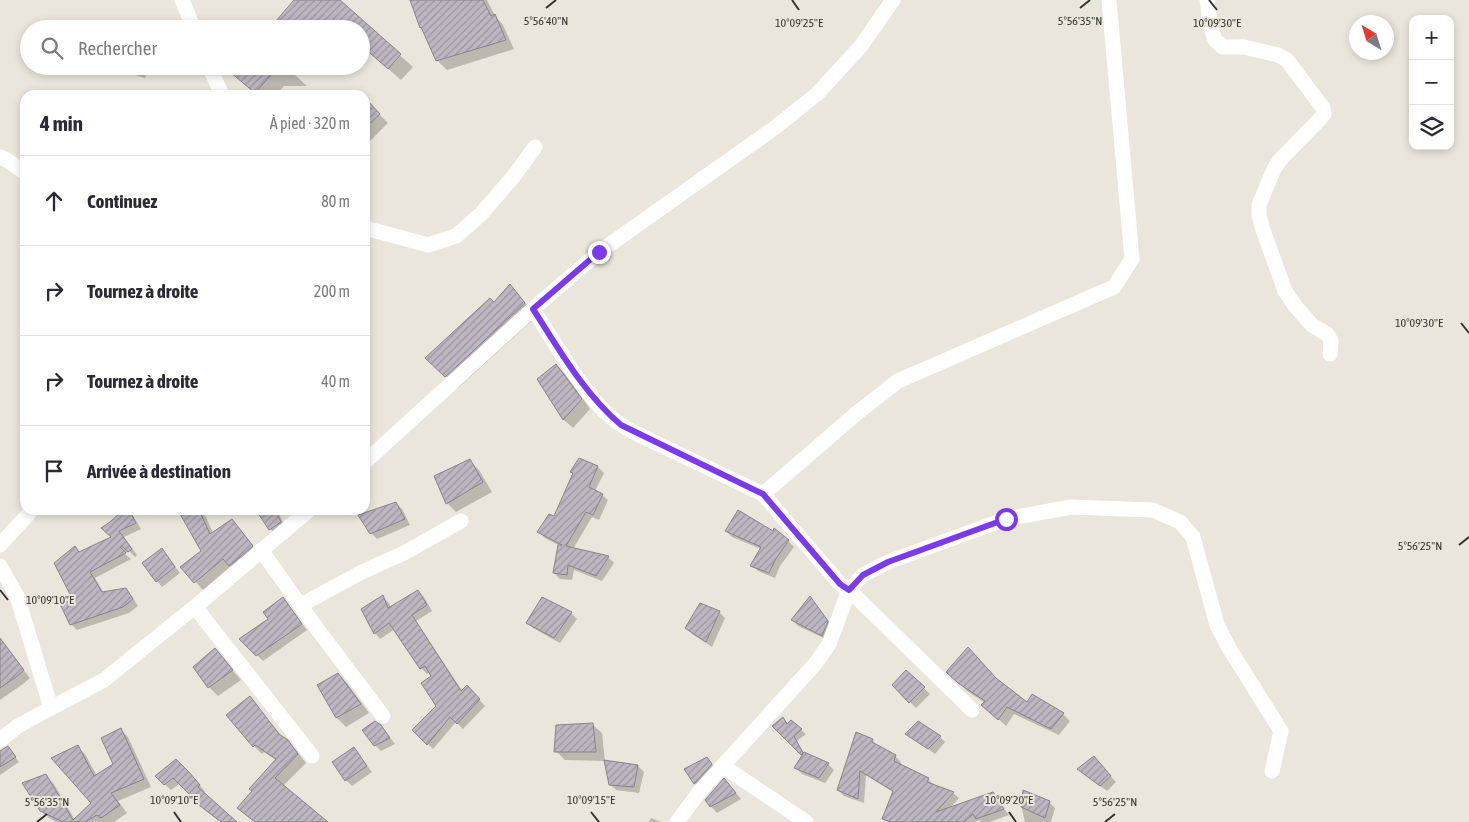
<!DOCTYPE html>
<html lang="fr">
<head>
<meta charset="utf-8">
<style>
  :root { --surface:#fff; --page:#f2f2f3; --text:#2b2b33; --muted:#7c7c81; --line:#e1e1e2 }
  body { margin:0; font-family:"Asap Condensed",sans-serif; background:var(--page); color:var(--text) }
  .controls { position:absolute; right:15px; top:15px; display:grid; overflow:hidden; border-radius:10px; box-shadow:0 2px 8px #0003 }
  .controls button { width:45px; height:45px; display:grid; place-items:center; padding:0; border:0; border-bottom:1px solid var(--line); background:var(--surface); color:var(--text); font:25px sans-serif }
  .compass { position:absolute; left:1349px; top:15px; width:45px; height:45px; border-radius:50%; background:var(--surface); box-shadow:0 2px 8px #0003; rotate:322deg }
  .stop { position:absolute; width:15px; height:15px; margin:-11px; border:4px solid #7c3aed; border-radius:50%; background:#fff }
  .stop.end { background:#7c3aed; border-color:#fff; box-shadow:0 1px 5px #0008 }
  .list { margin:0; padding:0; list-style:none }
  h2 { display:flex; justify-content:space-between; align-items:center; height:65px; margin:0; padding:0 20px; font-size:21px }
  h2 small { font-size:16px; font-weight:400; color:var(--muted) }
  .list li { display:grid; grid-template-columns:32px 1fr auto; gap:15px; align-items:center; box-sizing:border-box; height:90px; padding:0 20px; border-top:1px solid var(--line) }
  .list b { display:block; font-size:19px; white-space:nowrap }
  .list em { font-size:16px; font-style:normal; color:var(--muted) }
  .icon { flex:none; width:28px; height:28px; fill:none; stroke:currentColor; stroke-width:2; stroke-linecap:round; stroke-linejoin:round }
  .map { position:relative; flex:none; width:1469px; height:822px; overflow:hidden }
  .search { position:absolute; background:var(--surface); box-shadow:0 2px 8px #0003; left:20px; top:20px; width:350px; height:55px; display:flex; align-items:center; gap:12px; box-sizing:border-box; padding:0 18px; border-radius:28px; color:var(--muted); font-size:19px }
  .panel { position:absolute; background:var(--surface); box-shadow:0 2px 8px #0003; left:20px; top:90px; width:350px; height:425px; border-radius:15px }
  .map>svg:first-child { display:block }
  .shadow { fill:#0003 }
  .building { fill:url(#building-hatch); stroke:#89838c }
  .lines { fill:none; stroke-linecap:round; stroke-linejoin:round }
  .minor { stroke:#fff; stroke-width:15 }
  .route { stroke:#7c3aed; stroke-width:6 }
  .ticks { fill:none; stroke:#35332e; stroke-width:2 }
  .ticks-label { font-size:12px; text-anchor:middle; fill:#35332e; stroke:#ebe6db; stroke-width:4; stroke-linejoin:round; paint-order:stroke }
</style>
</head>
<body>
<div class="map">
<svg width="1469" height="822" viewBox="0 0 1469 822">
  <defs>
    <pattern id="building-hatch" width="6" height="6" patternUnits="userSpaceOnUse" patternTransform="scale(1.25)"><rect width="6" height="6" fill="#beb7c1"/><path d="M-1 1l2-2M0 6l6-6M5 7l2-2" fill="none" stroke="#9b959d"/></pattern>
  </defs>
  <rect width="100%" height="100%" fill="#ebe6db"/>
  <path class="shadow" d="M 296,0 L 338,0 L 413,67 L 401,80 L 361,45 L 361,29 Z
    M 409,0 L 487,0 L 495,16 L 503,25 L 514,49 L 447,70 L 438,61 L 412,3 Z
    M 108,66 L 149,66 L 145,78 Z
    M 237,66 L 300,66 L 294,74 L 307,86 L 284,86 L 276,95 L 257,95 L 232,72 Z
    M 365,100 L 388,123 L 365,146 Z
    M 510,286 L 537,316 L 458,388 L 427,358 L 495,303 Z
    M 556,365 L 565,374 L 590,409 L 573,428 L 564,420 L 539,379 Z
    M 579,460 L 598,467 L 604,473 L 595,491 L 602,495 L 608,500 L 599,520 L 592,517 L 573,549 L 608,557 L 614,563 L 602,581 L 574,570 L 572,580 L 560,579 L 554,573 L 560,546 L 545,538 L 539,532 L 554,518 Z
    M 470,461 L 479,470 L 492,492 L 456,512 L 447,503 Z
    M 396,503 L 402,509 L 410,525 L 377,539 L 371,533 Z
    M 125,510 L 129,510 L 132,514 L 141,529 L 124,537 L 137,555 L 135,557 L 129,551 L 125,554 L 131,559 L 95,578 L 104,593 L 125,589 L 131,595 L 138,606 L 129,613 L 77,630 L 71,624 L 75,600 L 75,548 L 80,553 L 113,537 Z
    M 195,510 L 199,510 L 206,517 L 213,533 L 239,528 L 259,554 L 237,573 L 231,566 L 203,590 L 182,567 L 203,551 Z
    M 258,510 L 277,510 L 286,528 L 276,535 L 270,529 Z
    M 726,531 L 788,541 L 794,547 L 780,566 L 775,578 L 758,571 L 752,565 L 761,549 L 732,537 Z
    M 162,549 L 180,573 L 162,587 L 157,581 Z
    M 418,591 L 424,597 L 432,611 L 416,621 L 463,692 L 467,687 L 485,706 L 463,729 L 456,722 L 433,749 L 413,730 L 438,706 L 433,676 L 430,672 L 427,674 L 421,668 L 395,629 L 380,639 L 375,633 L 383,597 L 389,603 L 391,608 Z
    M 810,598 L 833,627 L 828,640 L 798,626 L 793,620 Z
    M 283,599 L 307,630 L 263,661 L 241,639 L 270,619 Z
    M 719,612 L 725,618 L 712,647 L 692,634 L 686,628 Z
    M 571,613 L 577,619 L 560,643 L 533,628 L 528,623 Z
    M 7,649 L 30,678 L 23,684 L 0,700 L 0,656 Z
    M 215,650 L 241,680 L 218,696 L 209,687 L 195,667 Z
    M 906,671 L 930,694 L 916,708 L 893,685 Z
    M 948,672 L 998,681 L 1027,704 L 1063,714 L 1070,721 L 1059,735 L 1014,714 L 1006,726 L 991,712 L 985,703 L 967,691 Z
    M 338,674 L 347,683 L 369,713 L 346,727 L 337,718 L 319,686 Z
    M 250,698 L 283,738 L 296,750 L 306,763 L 283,786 L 325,822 L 254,822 L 238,808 L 277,761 L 264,752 L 262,754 L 254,746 Z
    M 783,718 L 788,724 L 791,722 L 806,734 L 797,741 L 804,753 L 828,764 L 834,770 L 825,783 L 802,774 L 796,768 L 803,756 L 773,726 Z
    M 592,724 L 602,733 L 605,761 L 565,760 L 556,751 Z
    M 381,726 L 395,744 L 381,751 L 375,745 Z
    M 121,730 L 128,737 L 151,787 L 118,801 L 127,813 L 114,822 L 56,822 L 49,818 L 41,810 L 46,776 L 54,784 L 75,820 L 93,803 L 77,747 L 85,754 L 97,776 L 115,764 Z
    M 907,734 L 940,737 L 945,742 L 935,754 Z
    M 872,740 L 878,747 L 895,756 L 901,762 L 900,765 L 928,779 L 934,785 L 953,793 L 959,798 L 950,808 L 992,793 L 1009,815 L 990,822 L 981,822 L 979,820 L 976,822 L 887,822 L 884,819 L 893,792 L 866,775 L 864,803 L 844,796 L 838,790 Z
    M 8,747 L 19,762 L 0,775 L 0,753 Z
    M 354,749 L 372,772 L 352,786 L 346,780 Z
    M 707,759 L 717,770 L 700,789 L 694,783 Z
    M 1099,764 L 1116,782 L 1107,791 L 1085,775 Z
    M 638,766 L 644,772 L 639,793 L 616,790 L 610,784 Z
    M 156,776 L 195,779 L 205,792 L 203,793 L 235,822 L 221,822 L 198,804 L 180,783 L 171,790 Z
    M 730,786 L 741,799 L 717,813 L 706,801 Z
    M 1024,792 L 1049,802 L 1055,808 L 1051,822 L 1025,822 L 1022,809 Z
    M 651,818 L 661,822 L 649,822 Z"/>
  <path class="building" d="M 294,0 L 340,0 L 401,54 L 388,69 L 361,45 L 361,29 L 269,29 Z
    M 410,0 L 483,0 L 491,16 L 495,14 L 506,40 L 436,61 L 421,27 L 420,28 Z
    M 236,66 L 279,66 L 255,93 L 230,72 Z
    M 365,98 L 380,114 L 365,128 Z
    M 510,284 L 525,303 L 445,377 L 425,358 L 490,298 L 494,302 Z
    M 556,364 L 582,399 L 563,420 L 537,379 Z
    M 579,458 L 598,466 L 589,487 L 603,494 L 593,515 L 586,512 L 566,546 L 609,556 L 596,576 L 568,565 L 567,575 L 553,573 L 558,545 L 562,545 L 537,532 L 549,514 L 554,516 L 573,473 L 570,472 Z
    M 470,459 L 483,482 L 446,504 L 434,476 Z
    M 396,502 L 405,519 L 370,534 L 358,515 Z
    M 123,510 L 129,510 L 136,523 L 119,531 L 132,549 L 128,552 L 122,546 L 120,547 L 126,553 L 90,572 L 102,592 L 126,588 L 133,599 L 123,607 L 70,625 L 60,604 L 73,600 L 54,563 L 75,546 L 79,552 L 111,537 L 101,528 L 110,522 Z
    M 191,510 L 199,510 L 210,534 L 232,519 L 253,546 L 229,566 L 223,559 L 194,583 L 180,567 L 201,551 L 180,514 Z
    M 256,510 L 275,510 L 281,522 L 269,530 Z
    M 738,510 L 773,531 L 774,528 L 789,540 L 775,560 L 769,573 L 750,566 L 761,547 L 725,531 Z
    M 162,548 L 175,567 L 156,582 L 142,563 Z
    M 418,590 L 427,605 L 412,615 L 461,691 L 467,685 L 480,699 L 457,724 L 450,717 L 427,745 L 412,730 L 436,706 L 421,683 L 431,676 L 425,666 L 420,669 L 389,623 L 374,634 L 361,609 L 383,595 L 388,608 Z
    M 810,596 L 828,621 L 822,636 L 791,620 Z
    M 283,597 L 302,624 L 256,656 L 239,639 L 268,619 L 263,612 Z
    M 542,597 L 572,612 L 554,638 L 526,623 Z
    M 700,603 L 720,611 L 706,642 L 685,628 Z
    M 0,638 L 24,670 L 16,677 L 0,688 Z
    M 968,647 L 996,678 L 1027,702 L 1032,694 L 1064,713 L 1051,729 L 1007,707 L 998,720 L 981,705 L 985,701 L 958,683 L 946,672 Z
    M 215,648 L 233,670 L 208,688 L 193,667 Z
    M 906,670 L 925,687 L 909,703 L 892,685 Z
    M 338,673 L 361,704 L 336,718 L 317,685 Z
    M 250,696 L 279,734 L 288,740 L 298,754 L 275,778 L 328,822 L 255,822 L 237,808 L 252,791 L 249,789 L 276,759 L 255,745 L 253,747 L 226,715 Z
    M 783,717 L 787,724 L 791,720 L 802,729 L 794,736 L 803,753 L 801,755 L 772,726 Z
    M 375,721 L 381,725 L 390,738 L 374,746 L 362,730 Z
    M 918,721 L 941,736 L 928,749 L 905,734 Z
    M 593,723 L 596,752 L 554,752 L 556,725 Z
    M 121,728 L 144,779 L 111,793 L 120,805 L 101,818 L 97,815 L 85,822 L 63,822 L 40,811 L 22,783 L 46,774 L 73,820 L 91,803 L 51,758 L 78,745 L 94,776 L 113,764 L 101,738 Z
    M 856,732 L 873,739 L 872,742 L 896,755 L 894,761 L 929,778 L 927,782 L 954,792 L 936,812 L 993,792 L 1004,809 L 976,819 L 973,814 L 964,822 L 891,822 L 882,819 L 893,791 L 860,771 L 858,799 L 837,790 Z
    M 8,746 L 16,757 L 0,767 L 0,751 Z
    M 354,747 L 367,766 L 345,781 L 332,762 Z
    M 804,752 L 829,763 L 819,778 L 794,768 Z
    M 1094,756 L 1111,776 L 1100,786 L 1077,769 Z
    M 707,757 L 712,764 L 694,784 L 684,769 Z
    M 176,759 L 189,772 L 200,785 L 198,787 L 237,822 L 221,822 L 191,799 L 192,797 L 173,778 L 164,785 L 155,776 Z
    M 604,760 L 638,765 L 634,787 L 609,785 Z
    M 724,778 L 736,793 L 710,807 L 705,800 Z
    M 1023,790 L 1050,801 L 1045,818 L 1021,807 Z"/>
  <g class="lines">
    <path class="minor" d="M 182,0 L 194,29
      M 1207,0 L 1211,28 L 1215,40 L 1223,47 L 1244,47 L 1278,55 L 1287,60 L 1323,108 L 1324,114 L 1319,120 L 1280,160 L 1274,169 L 1259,205 L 1259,215 L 1263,230 L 1285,291 L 1296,307 L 1312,325 L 1327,334 L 1331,341 L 1330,354
      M 209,66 L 222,95
      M 0,157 L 7,160 L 25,173
      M 365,228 L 428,245 L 456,236 L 481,214 L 513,177 L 535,147
      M 533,309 C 555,343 576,381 604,411 C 613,420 624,427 635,433 L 763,494 L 840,584 L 849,590 L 972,710
      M 365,462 L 533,309 L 599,252 L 773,129 L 817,94 L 861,46 L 893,0
      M 763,494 L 857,413 L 898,381 L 1114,287 L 1132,259 L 1109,0
      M 0,545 L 32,510
      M 261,550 L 318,630 L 383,716
      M 0,566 L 17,596 L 51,708 L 18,726 L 0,740
      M 301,605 L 362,572 L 404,553 L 461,521
      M 195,607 L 312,756
      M 51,708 L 104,680 L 202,601 L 309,510
      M 723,766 L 806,822
      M 677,822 L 700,791 L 815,664 L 829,644 L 849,590 L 863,575 L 888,562 L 1006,519 L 1071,507 L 1153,510 L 1180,522 L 1193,537 L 1217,625 L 1229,648 L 1281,731 L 1272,771"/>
  </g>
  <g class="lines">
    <path class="route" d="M 599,252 L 533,309 C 559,349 584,394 621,425 L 763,494 L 840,584 L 849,590 L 863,575 L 888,562 L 1006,519"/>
  </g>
  <path class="ticks" d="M 792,0 L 799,10M 1209,0 L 1217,10M 546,8 L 556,0M 1080,8 L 1090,0M 1461,323 L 1469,333M 1459,545 L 1469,537M 0,590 L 8,600M 174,812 L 181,822M 591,812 L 599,822M 1009,812 L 1016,822M 37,822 L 47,814M 1105,822 L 1115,814"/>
  <g class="ticks-label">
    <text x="546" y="25">5°56'40"N</text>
    <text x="1080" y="25">5°56'35"N</text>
    <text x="799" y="27">10°09'25"E</text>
    <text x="1217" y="27">10°09'30"E</text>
    <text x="1419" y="327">10°09'30"E</text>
    <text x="1420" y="550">5°56'25"N</text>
    <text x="50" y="604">10°09'10"E</text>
    <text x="174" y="804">10°09'10"E</text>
    <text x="591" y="804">10°09'15"E</text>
    <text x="1009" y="804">10°09'20"E</text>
    <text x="47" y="806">5°56'35"N</text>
    <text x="1115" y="806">5°56'25"N</text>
  </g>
</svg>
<div class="controls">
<button>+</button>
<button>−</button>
<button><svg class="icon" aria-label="layers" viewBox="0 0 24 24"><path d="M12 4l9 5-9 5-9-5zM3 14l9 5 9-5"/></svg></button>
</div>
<svg class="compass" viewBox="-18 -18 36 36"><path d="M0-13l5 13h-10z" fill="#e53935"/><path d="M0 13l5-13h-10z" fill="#7c7c81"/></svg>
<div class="stop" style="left:1006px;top:519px"></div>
<div class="stop end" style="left:599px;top:252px"></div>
<div class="search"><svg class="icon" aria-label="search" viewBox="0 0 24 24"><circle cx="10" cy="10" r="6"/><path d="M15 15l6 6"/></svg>Rechercher</div>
<section class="panel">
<h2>4 min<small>À pied · 320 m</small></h2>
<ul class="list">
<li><svg class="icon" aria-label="ahead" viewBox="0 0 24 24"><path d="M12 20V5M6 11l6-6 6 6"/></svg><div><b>Continuez</b></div><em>80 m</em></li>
<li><svg class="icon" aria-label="right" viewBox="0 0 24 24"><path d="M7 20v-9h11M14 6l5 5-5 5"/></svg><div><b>Tournez à droite</b></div><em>200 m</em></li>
<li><svg class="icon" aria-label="right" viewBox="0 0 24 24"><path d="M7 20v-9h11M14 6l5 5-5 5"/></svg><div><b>Tournez à droite</b></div><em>40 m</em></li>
<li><svg class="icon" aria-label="arrive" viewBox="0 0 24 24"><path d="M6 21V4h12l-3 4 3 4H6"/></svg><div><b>Arrivée à destination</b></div></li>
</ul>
</section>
</div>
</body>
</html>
